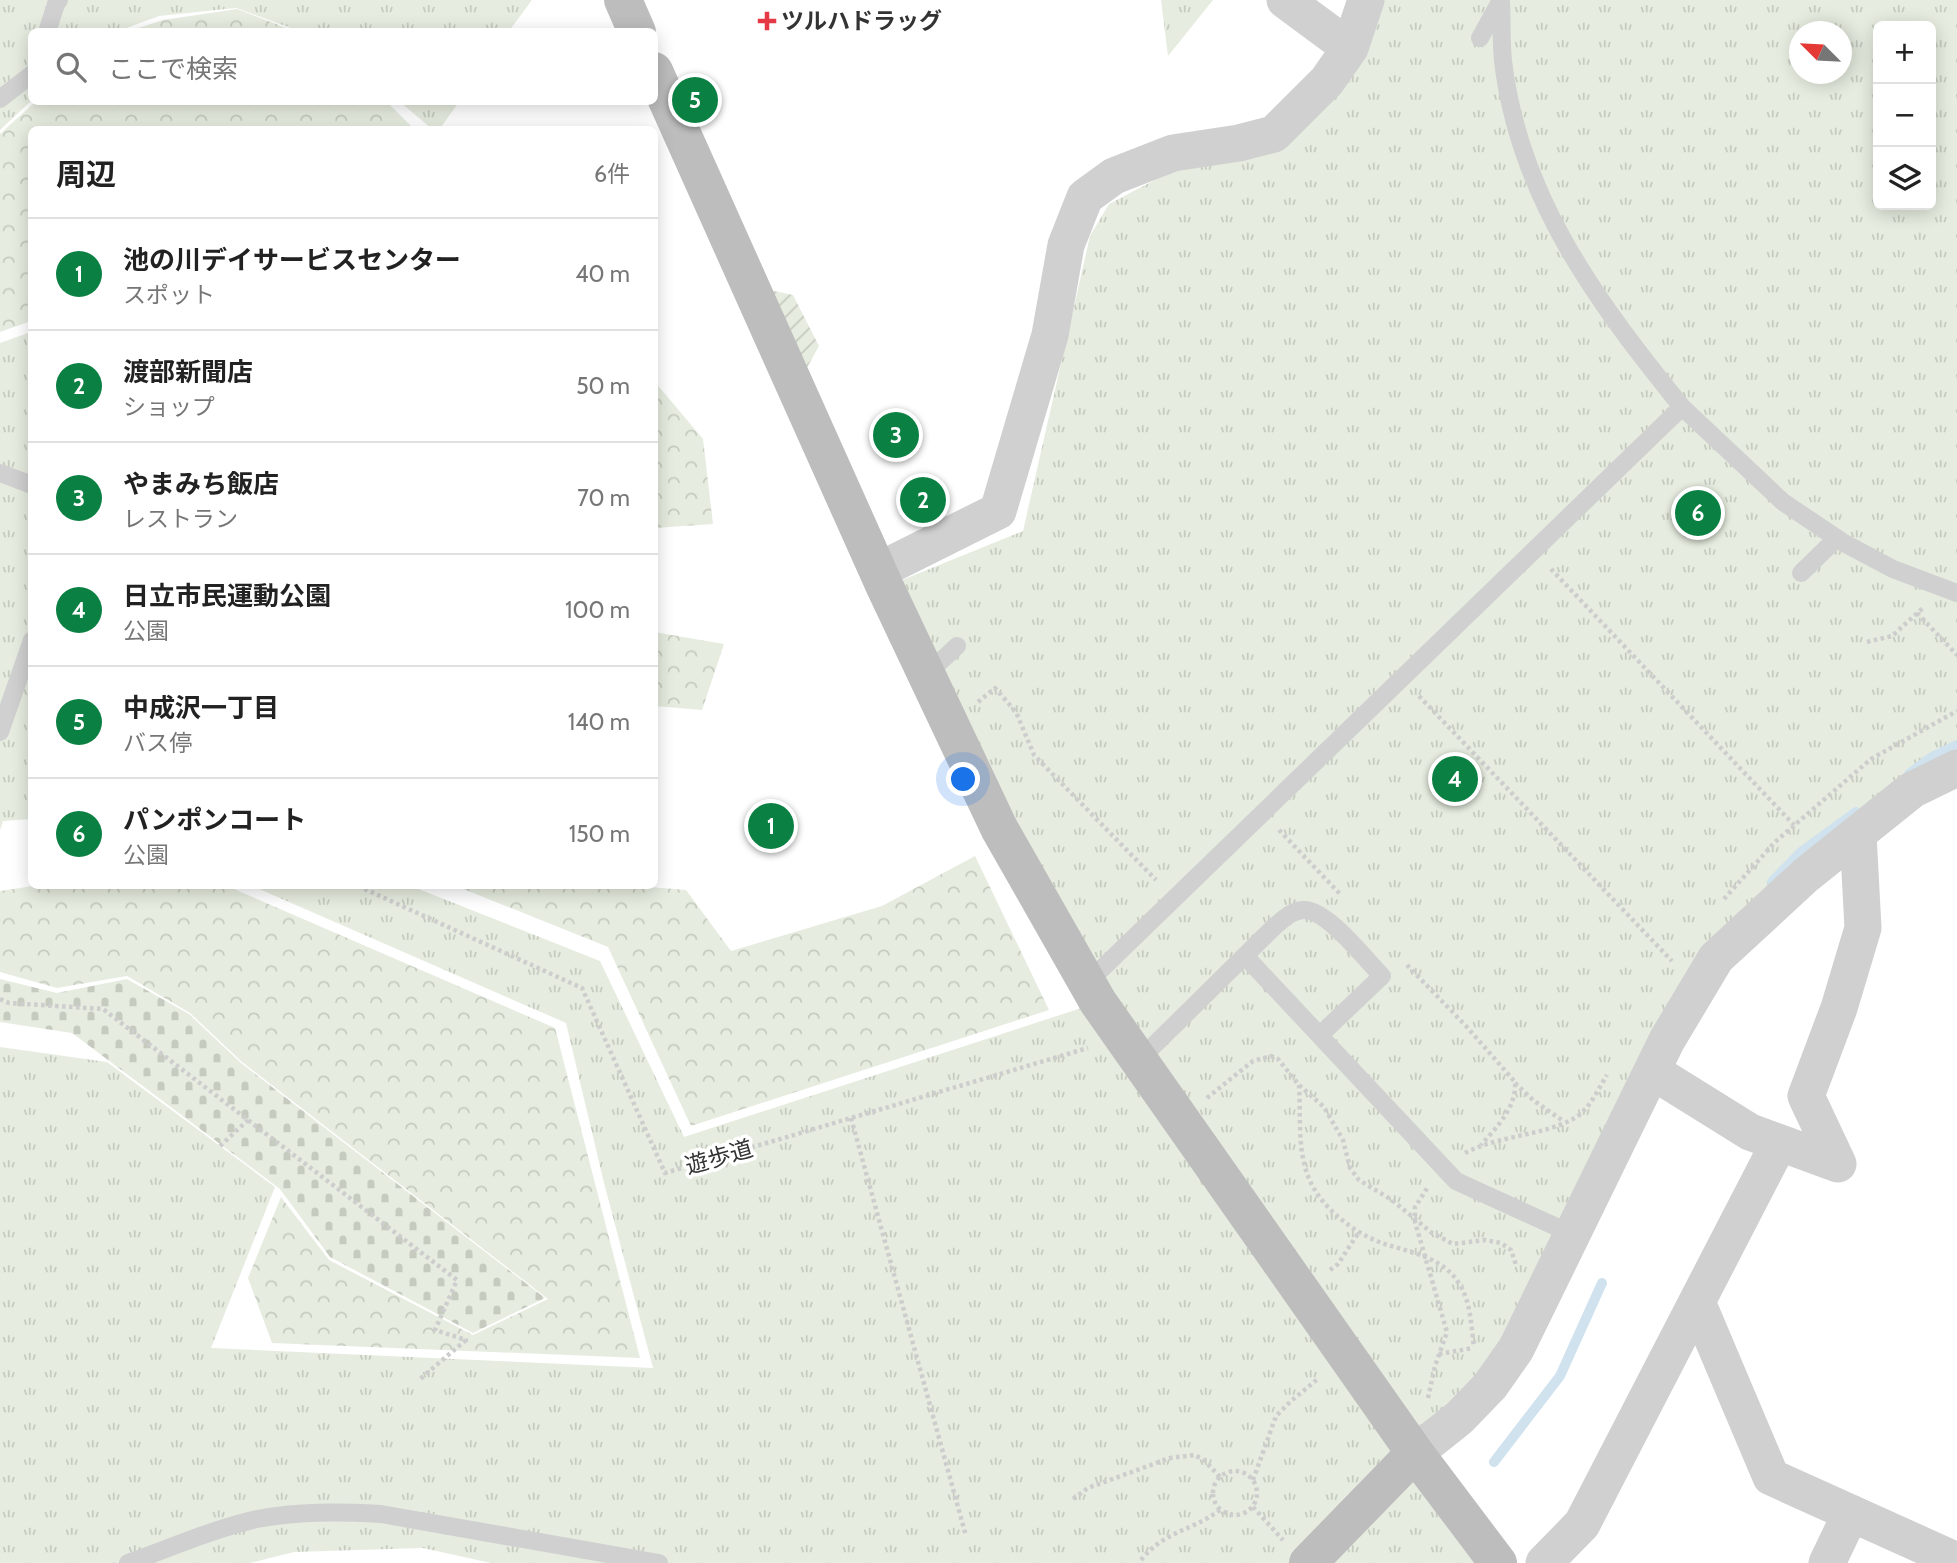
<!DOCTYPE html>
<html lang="ja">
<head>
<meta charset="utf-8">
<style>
  :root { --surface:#fff; --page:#f6f6f6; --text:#222; --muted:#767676; --line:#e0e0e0; --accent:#0b8043 }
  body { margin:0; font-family:Cabin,"Noto Sans JP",sans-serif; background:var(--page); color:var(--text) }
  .controls { position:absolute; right:21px; top:21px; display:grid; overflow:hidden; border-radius:10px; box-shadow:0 4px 18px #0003 }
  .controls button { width:63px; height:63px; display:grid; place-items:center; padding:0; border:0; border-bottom:2px solid var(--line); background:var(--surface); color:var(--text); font:35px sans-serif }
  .compass { position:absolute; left:1789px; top:21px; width:63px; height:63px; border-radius:50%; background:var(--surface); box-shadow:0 4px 18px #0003; rotate:294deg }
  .you { position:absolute; left:964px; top:780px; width:24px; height:24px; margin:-18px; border:5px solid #fff; border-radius:50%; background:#1a73e8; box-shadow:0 0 0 10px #1a73e833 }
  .badge { display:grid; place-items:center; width:46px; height:46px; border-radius:50%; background:var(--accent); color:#fff; font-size:23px; font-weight:700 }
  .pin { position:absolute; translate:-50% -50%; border:4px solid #fff; box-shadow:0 2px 7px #0006 }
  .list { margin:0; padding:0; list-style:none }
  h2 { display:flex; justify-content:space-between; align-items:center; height:91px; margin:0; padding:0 28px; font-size:30px }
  h2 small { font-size:23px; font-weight:400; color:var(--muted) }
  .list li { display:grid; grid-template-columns:46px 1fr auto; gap:21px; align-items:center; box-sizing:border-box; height:112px; padding:0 28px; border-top:2px solid var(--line) }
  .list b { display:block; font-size:26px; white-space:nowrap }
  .list p { margin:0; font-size:23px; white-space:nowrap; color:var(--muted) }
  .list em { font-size:23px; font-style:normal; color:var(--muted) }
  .icon { flex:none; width:38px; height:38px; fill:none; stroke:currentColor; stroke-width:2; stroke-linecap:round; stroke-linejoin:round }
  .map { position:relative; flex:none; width:1957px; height:1563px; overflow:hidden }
  .search { position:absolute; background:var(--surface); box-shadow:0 4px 18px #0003; left:28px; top:28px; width:630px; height:77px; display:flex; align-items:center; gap:18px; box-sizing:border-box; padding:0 24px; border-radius:10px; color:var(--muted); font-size:26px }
  .panel { position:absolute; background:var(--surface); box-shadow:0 4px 18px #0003; left:28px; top:126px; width:630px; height:763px; border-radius:10px }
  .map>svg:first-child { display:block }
  .forest { fill:url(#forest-crowns) }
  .cemetery { fill:url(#cemetery-stones) }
  .park { fill:url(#park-tufts); fill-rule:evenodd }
  .garden { fill:url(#garden-furrows) }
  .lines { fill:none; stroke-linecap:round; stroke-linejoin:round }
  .stream { stroke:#cfe2ee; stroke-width:10 }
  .path { stroke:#cdcdcd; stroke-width:4.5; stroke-dasharray:3.5 3.5; stroke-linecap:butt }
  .lane { stroke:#d0d0d0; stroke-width:18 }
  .street { stroke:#d0d0d0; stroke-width:37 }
  .secondary { stroke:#bdbdbd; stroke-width:38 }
  .poi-dot { fill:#e63946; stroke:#fff; stroke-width:2.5 }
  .labels { text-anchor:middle; stroke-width:7; stroke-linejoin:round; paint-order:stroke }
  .poi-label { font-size:23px; font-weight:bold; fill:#333; stroke:#fff; text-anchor:start }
  .street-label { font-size:23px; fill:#333; stroke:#fff }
</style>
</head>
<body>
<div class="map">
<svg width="1957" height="1563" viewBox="0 0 1957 1563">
  <defs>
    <pattern id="forest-crowns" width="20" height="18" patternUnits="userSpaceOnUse" patternTransform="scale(1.75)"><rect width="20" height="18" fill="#e6ecdf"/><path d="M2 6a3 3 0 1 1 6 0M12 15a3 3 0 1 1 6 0" fill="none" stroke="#c6cbc0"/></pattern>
    <pattern id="cemetery-stones" width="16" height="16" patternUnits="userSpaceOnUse" patternTransform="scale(1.75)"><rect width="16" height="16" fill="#e6ecdf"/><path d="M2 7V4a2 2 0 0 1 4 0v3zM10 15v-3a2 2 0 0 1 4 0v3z" fill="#c6cbc0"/></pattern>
    <pattern id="park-tufts" width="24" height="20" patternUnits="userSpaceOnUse" patternTransform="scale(1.75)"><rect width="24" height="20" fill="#e6ecdf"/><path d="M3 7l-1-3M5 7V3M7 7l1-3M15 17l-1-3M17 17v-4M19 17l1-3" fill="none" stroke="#c6cbc0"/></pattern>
    <pattern id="garden-furrows" width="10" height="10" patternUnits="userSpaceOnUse" patternTransform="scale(1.75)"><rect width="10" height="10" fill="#e6ecdf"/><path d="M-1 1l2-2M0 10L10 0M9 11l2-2" fill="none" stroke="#c6cbc0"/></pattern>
  </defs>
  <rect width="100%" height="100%" fill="#fff"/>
  <path class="forest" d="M 237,9 L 294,31 L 129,31 L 163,20 Z
    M 35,102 L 387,102 L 414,129 L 32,130 L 31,321 L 0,332 L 0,134 Z
    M 655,382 L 703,439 L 713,524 L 655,528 Z
    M 654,632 L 724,644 L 702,710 L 655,706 Z
    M 975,856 L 1049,1010 L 691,1126 L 608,947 L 456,886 L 638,886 L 686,890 L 731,951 L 882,906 Z
    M 33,886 L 227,886 L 555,1028 L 640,1358 L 272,1343 L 248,1278 L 281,1197 L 329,1260 L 473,1335 L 548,1299 L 242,1062 L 190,1013 L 127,976 L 57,988 L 0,972 L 0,891 Z"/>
  <path class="cemetery" d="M 0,979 L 57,993 L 127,979 L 189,1014 L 241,1063 L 545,1298 L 473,1333 L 330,1257 L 280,1189 L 72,1033 L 0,1022 Z"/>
  <path class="park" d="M 0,0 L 532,0 L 509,31 L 299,31 L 236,8 L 159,16 L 118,31 L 32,32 L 31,101 L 0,130 Z
    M 1161,0 L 1213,0 L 1168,56 Z
    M 1382,0 L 1957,0 L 1957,768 L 1716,958 L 1516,1349 L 1416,1453 L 1498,1563 L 491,1563 L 423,1548 L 294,1552 L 250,1563 L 0,1563 L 0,1047 L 107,1062 L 275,1187 L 211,1348 L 653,1368 L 604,1183 L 566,1023 L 252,886 L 411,886 L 600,961 L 684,1137 L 1097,1003 L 885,587 L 1023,531 L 1090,236 L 1109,204 L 1174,170 L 1285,149 L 1366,50 ZM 1878,26 L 1931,26 L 1931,205 L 1878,205 ZM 1800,32 L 1842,32 L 1842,74 L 1800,74 Z
    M 400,102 L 459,102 L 439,130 L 432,129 Z
    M 31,332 L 31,819 L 3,821 L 0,830 L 0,343 Z"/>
  <path class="garden" d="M 765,289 L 793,295 L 819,346 L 804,373 Z"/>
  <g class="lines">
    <path class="stream" d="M 1909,774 L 1932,757 L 1957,745
      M 1772,882 L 1801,852 L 1856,812
      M 1494,1462 L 1560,1376 L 1602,1283"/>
    <path class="path" d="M 1551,569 L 1794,825
      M 1917,613 L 1957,655
      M 1867,642 L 1892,636 L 1924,607
      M 1419,696 L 1672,961
      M 978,702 L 995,688 L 1016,712 L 1034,755 L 1156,880
      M 1279,830 L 1341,895
      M 358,886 L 582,988 L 665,1173 L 1088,1048
      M 1724,899 L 1775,842 L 1871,759 L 1957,711
      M 1407,965 L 1466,1026 L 1515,1082 C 1517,1107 1496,1128 1481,1145
      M 0,999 L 9,1003 L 103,1009 L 457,1280 L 435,1330 L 466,1340 L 420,1379
      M 1515,1083 L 1533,1100 L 1563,1121
      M 1299,1085 C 1301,1114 1297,1148 1308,1176 C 1319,1206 1352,1232 1382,1243 C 1410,1253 1443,1256 1460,1285 C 1471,1303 1471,1326 1474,1347
      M 1207,1098 L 1253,1061 L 1271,1056 L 1278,1059 L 1299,1085 L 1324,1107 L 1343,1140 L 1350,1168 L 1359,1180 L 1392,1200 L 1432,1233 L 1453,1244 L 1485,1240 L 1501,1243 L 1511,1250 L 1516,1265
      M 851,1118 L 966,1536
      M 220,1146 L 248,1120
      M 1465,1153 C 1499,1135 1543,1136 1575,1118 C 1590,1109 1598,1089 1607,1075
      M 1330,1270 L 1338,1264 L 1359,1232
      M 1439,1354 L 1473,1348
      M 1428,1398 L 1435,1366 L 1447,1332 L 1415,1222 L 1415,1207 L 1428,1187
      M1213 1493a22 22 0 1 1 44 0a22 22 0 1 1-44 0Z
      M 1253,1480 L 1276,1416 L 1291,1401 L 1319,1378
      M 1073,1499 L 1088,1488 L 1170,1458 L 1195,1455 L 1205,1461 L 1220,1477
      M 1253,1507 L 1283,1540
      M 1141,1560 C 1164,1531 1192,1531 1220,1510"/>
    <path class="lane" d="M 1501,2 C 1502,21 1501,41 1503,61 C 1519,198 1598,303 1682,407
      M 47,32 L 56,4 L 59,0
      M 1480,38 L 1501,0
      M 0,99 L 32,74
      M 0,473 L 32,485
      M 1801,573 L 1837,538
      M 926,675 L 957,646
      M 0,732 L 32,640
      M 1245,956 L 1456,1181 L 1572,1234
      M 1087,983 L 1682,407 L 1783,502 L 1844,543 L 1893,569 L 1957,593
      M 1138,1061 L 1275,926 C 1284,919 1291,911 1303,910 C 1326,908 1366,960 1382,976 L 1320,1035
      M 128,1563 C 170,1548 213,1529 257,1519 C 298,1511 339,1512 381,1514 L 659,1563"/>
    <path class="street" d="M 1285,0 L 1350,48
      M 878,571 L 998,511 L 1050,335 L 1066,245 L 1085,197 L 1114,176 L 1173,153 L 1239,143 L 1274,134 L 1327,81 L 1350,48 L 1366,0
      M 1652,1071 L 1750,1132 L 1838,1164 L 1806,1096 L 1839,1008 L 1863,928 L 1858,834
      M 1697,1302 L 1771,1477 L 1957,1561
      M 1415,1453 L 1459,1418 L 1490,1386 L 1516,1349 L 1667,1040 L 1716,958 L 1806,875 L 1912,790 L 1957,768
      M 1544,1563 L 1582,1524 L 1779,1143
      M 1827,1563 L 1851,1513"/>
    <path class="secondary" d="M 623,0 L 637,32
      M 654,71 L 885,587 L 999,828 L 1098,1002 L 1415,1453 L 1498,1563
      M 1308,1563 L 1415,1453"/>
  </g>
  <path class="poi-dot" d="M763.5 10.5h7v7h7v7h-7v7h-7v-7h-7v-7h7z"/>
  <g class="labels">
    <g class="poi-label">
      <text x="781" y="29">ツルハドラッグ</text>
    </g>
    <g class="street-label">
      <text transform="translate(719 1157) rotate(-16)" y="8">遊歩道</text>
    </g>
  </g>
</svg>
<div class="controls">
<button>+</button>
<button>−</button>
<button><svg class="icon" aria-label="layers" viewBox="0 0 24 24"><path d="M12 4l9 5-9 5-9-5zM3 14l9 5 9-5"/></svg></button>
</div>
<svg class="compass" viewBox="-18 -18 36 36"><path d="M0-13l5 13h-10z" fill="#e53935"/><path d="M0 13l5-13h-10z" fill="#767676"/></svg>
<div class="you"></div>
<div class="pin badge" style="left:771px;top:826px">1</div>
<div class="pin badge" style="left:923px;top:500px">2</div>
<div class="pin badge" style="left:896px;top:435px">3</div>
<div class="pin badge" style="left:1455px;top:779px">4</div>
<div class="pin badge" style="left:695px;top:100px">5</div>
<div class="pin badge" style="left:1698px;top:513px">6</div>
<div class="search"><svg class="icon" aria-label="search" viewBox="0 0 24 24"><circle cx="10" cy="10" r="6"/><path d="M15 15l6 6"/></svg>ここで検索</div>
<section class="panel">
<h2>周辺<small>6件</small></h2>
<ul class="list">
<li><span class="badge">1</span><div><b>池の川デイサービスセンター</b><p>スポット</p></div><em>40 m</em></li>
<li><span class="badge">2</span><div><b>渡部新聞店</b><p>ショップ</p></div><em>50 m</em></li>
<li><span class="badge">3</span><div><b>やまみち飯店</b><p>レストラン</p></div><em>70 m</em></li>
<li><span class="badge">4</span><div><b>日立市民運動公園</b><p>公園</p></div><em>100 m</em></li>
<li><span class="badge">5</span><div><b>中成沢一丁目</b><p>バス停</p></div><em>140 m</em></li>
<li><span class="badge">6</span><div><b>パンポンコート</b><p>公園</p></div><em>150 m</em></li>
</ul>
</section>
</div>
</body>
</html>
